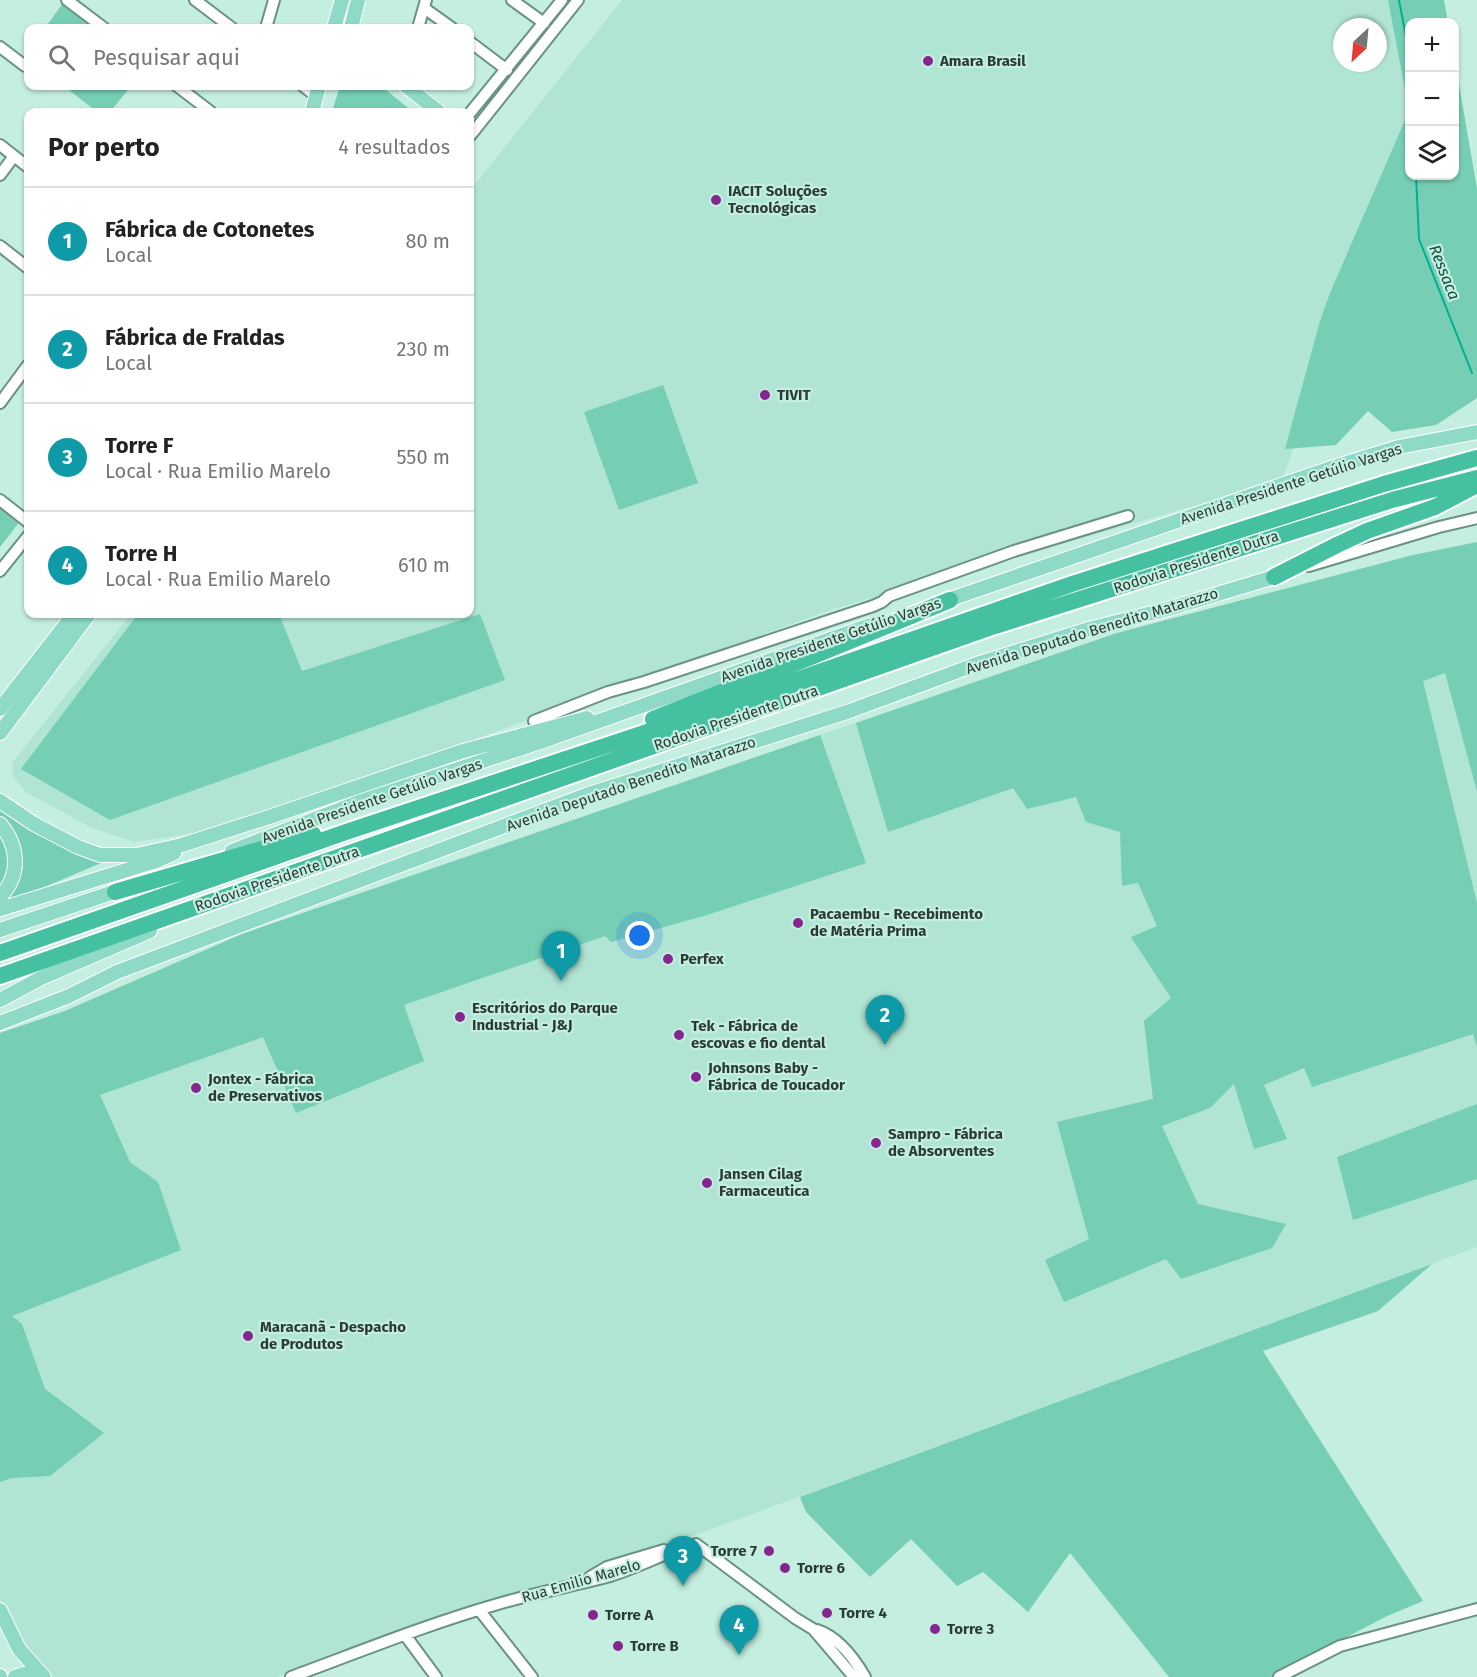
<!DOCTYPE html>
<html lang="pt">
<head>
<meta charset="utf-8">
<style>
  :root { --surface:#fff; --page:#f2f2f2; --text:#222; --muted:#767676; --line:#e0e0e0; --accent:#0f766e }
  body { margin:0; font-family:"Fira Sans",sans-serif; background:var(--page); color:var(--text) }
  .controls { position:absolute; right:18px; top:18px; display:grid; overflow:hidden; border-radius:12px; box-shadow:0 2px 4px #0004 }
  .controls button { width:54px; height:54px; display:grid; place-items:center; padding:0; border:0; border-bottom:2px solid var(--line); background:var(--surface); color:var(--text); font:30px sans-serif }
  .compass { position:absolute; left:1333px; top:18px; width:54px; height:54px; border-radius:50%; background:var(--surface); box-shadow:0 2px 4px #0004; rotate:206deg }
  .you { position:absolute; left:640px; top:936px; width:21px; height:21px; margin:-15px; border:4px solid #fff; border-radius:50%; background:#1a73e8; box-shadow:0 0 0 9px #1a73e833 }
  .badge { display:grid; place-items:center; width:39px; height:39px; border-radius:50%; background:var(--accent); color:#fff; font-size:20px; font-weight:700 }
  .pin { position:absolute; translate:-50% -50px; filter:drop-shadow(0 2px 3px #0008) }
  .pin::after { content:''; position:absolute; top:32px; width:21px; height:18px; background:inherit; clip-path:polygon(0 0,100% 0,50% 100%) }
  .list { margin:0; padding:0; list-style:none }
  h2 { display:flex; justify-content:space-between; align-items:center; height:78px; margin:0; padding:0 24px; font-size:26px }
  h2 small { font-size:20px; font-weight:400; color:var(--muted) }
  .list li { display:grid; grid-template-columns:39px 1fr auto; gap:18px; align-items:center; box-sizing:border-box; height:108px; padding:0 24px; border-top:2px solid var(--line) }
  .list b { display:block; font-size:22px; white-space:nowrap }
  .list p { margin:0; font-size:20px; white-space:nowrap; color:var(--muted) }
  .list em { font-size:20px; font-style:normal; color:var(--muted) }
  .icon { flex:none; width:33px; height:33px; fill:none; stroke:currentColor; stroke-width:2; stroke-linecap:round; stroke-linejoin:round }
  .map { position:relative; flex:none; width:1477px; height:1677px; overflow:hidden }
  .search { position:absolute; background:var(--surface); box-shadow:0 2px 4px #0004; left:24px; top:24px; width:450px; height:66px; display:flex; align-items:center; gap:15px; box-sizing:border-box; padding:0 21px; border-radius:12px; color:var(--muted); font-size:22px }
  .panel { position:absolute; background:var(--surface); box-shadow:0 2px 4px #0004; left:24px; top:108px; width:450px; height:510px; border-radius:12px }
  .map>svg:first-child { display:block }
  .built { fill:#b0e4d3; fill-rule:evenodd }
  .green { fill:#76ceb5 }
  .lines { fill:none; stroke-linecap:round; stroke-linejoin:round }
  .stream { stroke:#01b090; stroke-width:2 }
  .minor-casing { stroke:#6a9285; stroke-width:14 }
  .major-casing { stroke:#fff; stroke-width:16 }
  .highway-casing { stroke:#fff; stroke-width:20 }
  .minor { stroke:#fff; stroke-width:10 }
  .major { stroke:#8fdac7; stroke-width:14 }
  .highway { stroke:#45c1a2; stroke-width:16 }
  .poi-dot { fill:#842590; stroke:#c4eee0; stroke-width:2 }
  .labels { text-anchor:middle; stroke-width:4.5; stroke-linejoin:round; paint-order:stroke }
  .poi-label { font-size:15px; font-weight:bold; fill:#2b3c37; stroke:#c4eee0; text-anchor:start }
  .street-label { font-size:15px; fill:#2b3c37; stroke:#c4eee0 }
  .water-label { font-size:16px; font-style:italic; fill:#144e40; stroke:#c4eee0 }
</style>
</head>
<body>
<div class="map">
<svg width="1477" height="1677" viewBox="0 0 1477 1677">
  <rect width="100%" height="100%" fill="#c4eee0"/>
  <path class="built" d="M 622,0 L 1388,0 L 1409,111 L 1282,481 L 833,609 L 341,788 L 214,830 L 135,842 L 90,827 L 26,792 L 13,776 L 12,763 L 131,614 L 470,614 L 470,191 ZM 1342,27 L 1378,27 L 1378,63 L 1342,63 Z
    M 1413,555 L 1477,792 L 1477,1247 L 690,1537 L 518,1595 L 515,1592 L 277,1677 L 48,1677 L 15,1634 L 0,1600 L 0,1033 L 65,1011 L 242,934 L 1117,633 Z"/>
  <path class="green" d="M 1388,0 L 1444,0 L 1448,22 L 1410,22 L 1410,176 L 1454,176 L 1455,61 L 1477,189 L 1477,398 L 1436,425 L 1392,432 L 1368,411 L 1336,445 L 1285,449 L 1320,321 L 1330,293 L 1409,111 Z
    M 63,3 L 95,28 L 45,28 Z
    M 64,86 L 131,86 L 110,112 L 97,112 Z
    M 340,86 L 381,86 L 413,112 L 332,112 Z
    M 663,385 L 698,483 L 619,510 L 584,412 Z
    M 0,504 L 21,520 L 0,547 Z
    M 1477,542 L 1477,792 L 1445,673 L 1423,681 L 1477,903 L 1477,1047 L 1473,1034 L 1312,1087 L 1304,1068 L 1264,1085 L 1287,1139 L 1254,1149 L 1234,1084 L 1210,1108 L 1162,1126 L 1198,1204 L 1286,1224 L 1272,1248 L 1181,1279 L 1166,1259 L 1064,1302 L 1045,1260 L 1089,1239 L 1057,1122 L 1153,1099 L 1144,1021 L 1171,998 L 1131,937 L 1157,926 L 1138,883 L 1122,886 L 1120,832 L 1086,822 L 1076,797 L 1027,809 L 1013,788 L 888,832 L 856,723 L 1117,633 L 1413,555 Z
    M 138,614 L 279,614 L 302,671 L 480,614 L 505,680 L 110,820 L 21,769 Z
    M 820,735 L 866,863 L 707,915 L 611,942 L 605,936 L 404,1005 L 424,1061 L 296,1113 L 263,1037 L 100,1095 L 130,1162 L 158,1182 L 181,1250 L 12,1316 L 22,1324 L 45,1389 L 104,1433 L 50,1476 L 12,1478 L 0,1482 L 0,1033 L 65,1011 L 242,934 Z
    M 0,807 L 8,812 L 101,863 L 0,906 C 6,896 13,886 18,876 C 27,857 16,831 0,820 Z
    M 0,831 L 4,837 L 10,865 L 0,890 Z
    M 1477,1104 L 1477,1179 L 1353,1220 L 1337,1157 Z
    M 1432,1264 L 1378,1311 L 1263,1351 L 1423,1601 L 1385,1617 L 1271,1677 L 1169,1677 L 1070,1553 L 1028,1612 L 983,1572 L 957,1586 L 911,1539 L 870,1577 L 806,1512 L 800,1497 Z"/>
  <g class="lines">
    <path class="stream" d="M 1399,0 L 1410,58
      M 1416,176 L 1419,239 L 1472,373"/>
    <g class="minor-casing">
      <path id="minor" d="M 67,0 L 104,28
        M 195,0 L 232,28
        M 512,0 L 544,23
        M 424,8 L 452,28
        M 266,28 L 274,0
        M 418,28 L 426,0
        M 470,42 L 507,70
        M 0,47 L 25,66
        M 177,86 L 211,112
        M 303,86 L 316,96
        M 470,113 L 562,0
        M 470,136 L 578,0
        M 0,145 L 28,167
        M 0,175 L 14,156
        M 0,246 L 28,268
        M 0,403 L 28,365
        M 0,500 L 28,522
        M 1309,566 L 1439,527 L 1477,518
        M 0,571 L 28,536
        M 534,721 L 608,692 L 644,682 L 873,606 L 882,602 L 889,596 L 1014,551 L 1128,516
        M 590,1577 L 607,1567 L 664,1550
        M 480,1611 L 532,1677
        M 817,1630 C 838,1637 854,1658 865,1677
        M 405,1635 L 436,1677
        M 291,1677 C 359,1652 428,1624 498,1604 C 535,1593 573,1586 610,1576 C 639,1567 666,1552 696,1544 L 795,1618 L 813,1629 L 854,1677
        M 1279,1677 L 1340,1646 L 1477,1609"/>
    </g>
    <g class="major-casing">
      <path id="major" d="M 334,28 L 342,0
        M 351,28 L 358,0
        M 406,86 L 439,112
        M 312,112 L 319,86
        M 942,602 L 1328,469 L 1399,447 L 1477,432
        M 0,709 L 74,614
        M 0,733 L 89,614
        M 0,801 L 34,824 L 78,847 L 100,855 L 137,855 L 182,845 L 272,816 L 463,751 L 587,718
        M 0,824 C 19,846 21,875 0,897
        M 232,851 L 359,802 L 540,742 L 870,625
        M 0,909 L 156,861 L 174,853
        M 0,930 L 123,889
        M 0,1000 L 41,978 L 150,931
        M 0,1023 L 69,996 L 117,972 L 586,795 L 847,712 L 977,664 L 1089,629 L 1168,609 L 1274,577
        M 0,1610 L 19,1649 L 44,1677
        M 0,1676 L 0,1677
        M 15,1677 L 24,1674 L 37,1677"/>
    </g>
    <g class="highway-casing">
      <path id="highway" d="M 1274,577 L 1337,545 L 1367,531 L 1435,507 L 1477,485
        M 653,719 L 811,657 L 950,600
        M 115,892 L 313,834
        M 0,953 L 346,832 L 641,734 L 1072,584 L 1384,484 L 1477,458
        M 0,976 L 989,628 L 1392,500 L 1477,478"/>
    </g>
    <use href="#minor" class="minor"/>
    <use href="#major" class="major"/>
    <use href="#highway" class="highway"/>
  </g>
  <g class="poi-dot">
    <circle cx="928" cy="61" r="6"/>
    <circle cx="716" cy="200" r="6"/>
    <circle cx="765" cy="395" r="6"/>
    <circle cx="798" cy="923" r="6"/>
    <circle cx="668" cy="959" r="6"/>
    <circle cx="460" cy="1017" r="6"/>
    <circle cx="679" cy="1035" r="6"/>
    <circle cx="696" cy="1077" r="6"/>
    <circle cx="196" cy="1088" r="6"/>
    <circle cx="876" cy="1143" r="6"/>
    <circle cx="707" cy="1183" r="6"/>
    <circle cx="248" cy="1336" r="6"/>
    <circle cx="769" cy="1551" r="6"/>
    <circle cx="785" cy="1568" r="6"/>
    <circle cx="827" cy="1613" r="6"/>
    <circle cx="593" cy="1615" r="6"/>
    <circle cx="935" cy="1629" r="6"/>
    <circle cx="618" cy="1646" r="6"/>
  </g>
  <g class="labels">
    <g class="poi-label">
      <text x="940" y="66">Amara Brasil</text>
      <text x="728" y="196">IACIT Soluções<tspan x="728" dy="17">Tecnológicas</tspan></text>
      <text x="777" y="400">TIVIT</text>
      <text x="810" y="919">Pacaembu - Recebimento<tspan x="810" dy="17">de Matéria Prima</tspan></text>
      <text x="680" y="964">Perfex</text>
      <text x="472" y="1013">Escritórios do Parque<tspan x="472" dy="17">Industrial - J&amp;J</tspan></text>
      <text x="691" y="1031">Tek - Fábrica de<tspan x="691" dy="17">escovas e fio dental</tspan></text>
      <text x="708" y="1073">Johnsons Baby -<tspan x="708" dy="17">Fábrica de Toucador</tspan></text>
      <text x="208" y="1084">Jontex - Fábrica<tspan x="208" dy="17">de Preservativos</tspan></text>
      <text x="888" y="1139">Sampro - Fábrica<tspan x="888" dy="17">de Absorventes</tspan></text>
      <text x="719" y="1179">Jansen Cilag<tspan x="719" dy="17">Farmaceutica</tspan></text>
      <text x="260" y="1332">Maracanã - Despacho<tspan x="260" dy="17">de Produtos</tspan></text>
      <text x="757" y="1556" text-anchor="end">Torre 7</text>
      <text x="797" y="1573">Torre 6</text>
      <text x="839" y="1618">Torre 4</text>
      <text x="605" y="1620">Torre A</text>
      <text x="947" y="1634">Torre 3</text>
      <text x="630" y="1651">Torre B</text>
    </g>
    <g class="street-label">
      <text transform="translate(1291 484) rotate(-18)" y="5">Avenida Presidente Getúlio Vargas</text>
      <text transform="translate(1196 562) rotate(-18)" y="5">Rodovia Presidente Dutra</text>
      <text transform="translate(1092 631) rotate(-17)" y="5">Avenida Deputado Benedito Matarazzo</text>
      <text transform="translate(831 640) rotate(-19)" y="5">Avenida Presidente Getúlio Vargas</text>
      <text transform="translate(736 718) rotate(-19)" y="5">Rodovia Presidente Dutra</text>
      <text transform="translate(631 784) rotate(-19)" y="5">Avenida Deputado Benedito Matarazzo</text>
      <text transform="translate(372 801) rotate(-19)" y="5">Avenida Presidente Getúlio Vargas</text>
      <text transform="translate(277 879) rotate(-19)" y="5">Rodovia Presidente Dutra</text>
      <text transform="translate(581 1581) rotate(-16)" y="5">Rua Emilio Marelo</text>
    </g>
    <g class="water-label">
      <text transform="translate(1445 272) rotate(68)" y="6">Ressaca</text>
    </g>
  </g>
</svg>
<div class="controls">
<button>+</button>
<button>−</button>
<button><svg class="icon" aria-label="layers" viewBox="0 0 24 24"><path d="M12 4l9 5-9 5-9-5zM3 14l9 5 9-5"/></svg></button>
</div>
<svg class="compass" viewBox="-18 -18 36 36"><path d="M0-13l5 13h-10z" fill="#e53935"/><path d="M0 13l5-13h-10z" fill="#767676"/></svg>
<div class="you"></div>
<div class="pin badge" style="left:561px;top:981px;background:#0f9aa8">1</div>
<div class="pin badge" style="left:885px;top:1045px;background:#0f9aa8">2</div>
<div class="pin badge" style="left:683px;top:1586px;background:#0f9aa8">3</div>
<div class="pin badge" style="left:739px;top:1655px;background:#0f9aa8">4</div>
<div class="search"><svg class="icon" aria-label="search" viewBox="0 0 24 24"><circle cx="10" cy="10" r="6"/><path d="M15 15l6 6"/></svg>Pesquisar aqui</div>
<section class="panel">
<h2>Por perto<small>4 resultados</small></h2>
<ul class="list">
<li><span class="badge" style="background:#0f9aa8">1</span><div><b>Fábrica de Cotonetes</b><p>Local</p></div><em>80 m</em></li>
<li><span class="badge" style="background:#0f9aa8">2</span><div><b>Fábrica de Fraldas</b><p>Local</p></div><em>230 m</em></li>
<li><span class="badge" style="background:#0f9aa8">3</span><div><b>Torre F</b><p>Local · Rua Emilio Marelo</p></div><em>550 m</em></li>
<li><span class="badge" style="background:#0f9aa8">4</span><div><b>Torre H</b><p>Local · Rua Emilio Marelo</p></div><em>610 m</em></li>
</ul>
</section>
</div>
</body>
</html>
